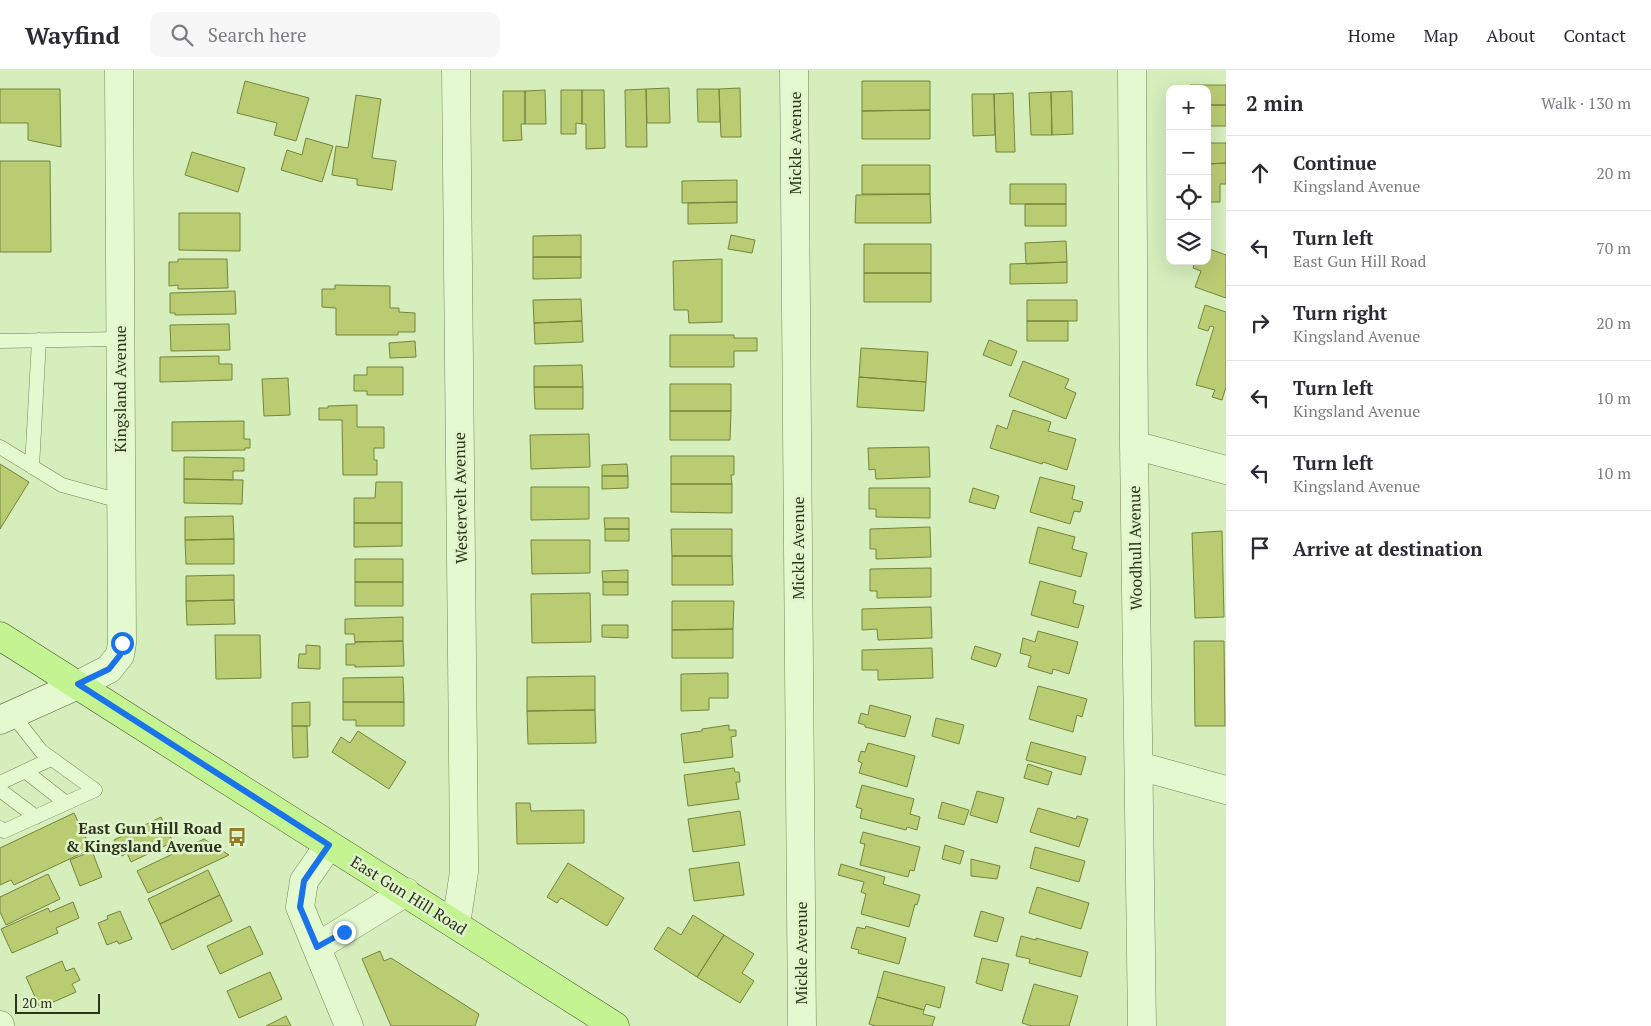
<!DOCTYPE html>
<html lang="en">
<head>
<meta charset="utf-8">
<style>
  :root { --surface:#fff; --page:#f7f7f7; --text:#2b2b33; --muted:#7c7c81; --line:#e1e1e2 }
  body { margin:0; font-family:"PT Serif",serif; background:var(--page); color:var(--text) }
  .controls { position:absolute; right:15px; top:15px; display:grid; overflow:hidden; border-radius:10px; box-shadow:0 5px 20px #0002 }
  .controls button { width:45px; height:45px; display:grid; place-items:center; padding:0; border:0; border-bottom:1px solid var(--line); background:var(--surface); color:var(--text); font:25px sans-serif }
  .scale { position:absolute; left:15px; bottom:12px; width:85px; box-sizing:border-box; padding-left:5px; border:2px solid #2d341b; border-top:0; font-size:14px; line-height:18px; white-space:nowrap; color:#2d341b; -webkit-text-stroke:4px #e0f5cc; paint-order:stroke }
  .stop { position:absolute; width:15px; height:15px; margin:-11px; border:4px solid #1a73e8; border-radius:50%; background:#fff }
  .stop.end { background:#1a73e8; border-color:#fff; box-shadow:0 1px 5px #0008 }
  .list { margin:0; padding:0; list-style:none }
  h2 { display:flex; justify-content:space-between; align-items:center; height:65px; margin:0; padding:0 20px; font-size:21px }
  h2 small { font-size:16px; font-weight:400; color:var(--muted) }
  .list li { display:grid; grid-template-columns:32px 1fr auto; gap:15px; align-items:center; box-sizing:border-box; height:75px; padding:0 20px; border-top:1px solid var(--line) }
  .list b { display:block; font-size:19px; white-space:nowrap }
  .list p { margin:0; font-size:16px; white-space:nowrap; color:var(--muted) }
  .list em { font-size:16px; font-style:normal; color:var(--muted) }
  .icon { flex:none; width:28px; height:28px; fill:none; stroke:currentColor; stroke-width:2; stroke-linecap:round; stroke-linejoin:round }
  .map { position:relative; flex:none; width:1226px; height:956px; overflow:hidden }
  header { display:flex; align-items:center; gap:30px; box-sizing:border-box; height:70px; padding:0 25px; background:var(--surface); border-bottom:1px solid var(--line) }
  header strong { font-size:24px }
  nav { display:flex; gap:28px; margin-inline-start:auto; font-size:18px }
  .search { width:350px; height:45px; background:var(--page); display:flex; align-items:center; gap:12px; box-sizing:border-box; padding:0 18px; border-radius:10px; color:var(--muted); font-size:19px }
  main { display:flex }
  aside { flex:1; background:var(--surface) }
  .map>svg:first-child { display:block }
  .building { fill:#b9cc72; stroke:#76843c }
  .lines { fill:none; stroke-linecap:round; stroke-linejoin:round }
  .lane-casing { stroke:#768556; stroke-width:15 }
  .street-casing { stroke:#768556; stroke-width:29 }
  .secondary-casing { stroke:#596739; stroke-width:29 }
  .primary-casing { stroke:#48522b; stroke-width:29 }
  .lane { stroke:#e4f9cf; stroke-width:14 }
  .street { stroke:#e4f9cf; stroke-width:28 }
  .secondary { stroke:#e4f9cf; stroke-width:28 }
  .primary { stroke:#c4f392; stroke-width:28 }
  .route { stroke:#1a73e8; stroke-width:6 }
  .labels { text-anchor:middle; stroke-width:5; stroke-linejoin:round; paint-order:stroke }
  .street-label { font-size:16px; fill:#2d341b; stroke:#e0f5cc }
  .poi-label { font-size:16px; font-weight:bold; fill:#2d341b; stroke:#e0f5cc; text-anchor:end }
</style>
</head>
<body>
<header>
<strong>Wayfind</strong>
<div class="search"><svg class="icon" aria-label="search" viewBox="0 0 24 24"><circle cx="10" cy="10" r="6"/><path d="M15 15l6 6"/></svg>Search here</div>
<nav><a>Home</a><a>Map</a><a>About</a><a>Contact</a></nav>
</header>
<main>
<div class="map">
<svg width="1226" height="956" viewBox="0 0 1226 956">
  <rect width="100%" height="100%" fill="#d5eebc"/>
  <path class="building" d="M 245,11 L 309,28 L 296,71 L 274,65 L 277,53 L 237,43 Z
    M 862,11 L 930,11 L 930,40 L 862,41 Z
    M 1190,15 L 1226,15 L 1226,35 L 1207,35 L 1207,19 L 1190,19 Z
    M 669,18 L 670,53 L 647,53 L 646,19 Z
    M 740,18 L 741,67 L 721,67 L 719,19 Z
    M 0,19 L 60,19 L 61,77 L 28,70 L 28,53 L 0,53 Z
    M 646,19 L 647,77 L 626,77 L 625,20 Z
    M 697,19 L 719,19 L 720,52 L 698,52 Z
    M 545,20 L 546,54 L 525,54 L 525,21 Z
    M 561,20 L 582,20 L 582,54 L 576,53 L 576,64 L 561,64 Z
    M 582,20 L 604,20 L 605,78 L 586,79 L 586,54 L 582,54 Z
    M 503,21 L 525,21 L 525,54 L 521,54 L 522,70 L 503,71 Z
    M 1072,21 L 1073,64 L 1052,65 L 1051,22 Z
    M 1051,22 L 1052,65 L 1031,65 L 1029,23 Z
    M 1013,23 L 1015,82 L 996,82 L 994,24 Z
    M 972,24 L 994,24 L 995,65 L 973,66 Z
    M 356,25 L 381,29 L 372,88 L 396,91 L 392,120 L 357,115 L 357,109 L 332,105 L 336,76 L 348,78 Z
    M 1207,35 L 1226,35 L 1226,56 L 1207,56 Z
    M 930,40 L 930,69 L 862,69 L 862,41 Z
    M 306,68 L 333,76 L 322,112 L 281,100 L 287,80 L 302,85 Z
    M 1207,73 L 1226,73 L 1226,93 L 1207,94 Z
    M 192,82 L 245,98 L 238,122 L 185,105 Z
    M 0,91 L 50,91 L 51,182 L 0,182 Z
    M 1226,93 L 1226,114 L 1220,114 L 1220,132 L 1207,132 L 1207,94 Z
    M 862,95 L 930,95 L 930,124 L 862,124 Z
    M 737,110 L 737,132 L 682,133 L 682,111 Z
    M 1010,114 L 1066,114 L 1066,134 L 1010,134 Z
    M 930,124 L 931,153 L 855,153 L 856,125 Z
    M 737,132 L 737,153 L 688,154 L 688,133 Z
    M 1025,134 L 1066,134 L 1066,156 L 1025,156 Z
    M 179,143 L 240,143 L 240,181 L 179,180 Z
    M 581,165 L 581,187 L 533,187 L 533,166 Z
    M 731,165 L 755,170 L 752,183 L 728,179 Z
    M 1066,171 L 1067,192 L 1026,194 L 1025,173 Z
    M 864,174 L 931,174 L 931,203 L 864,203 Z
    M 1207,178 L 1226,185 L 1226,228 L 1195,217 L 1201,201 L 1193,198 L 1195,191 L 1207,191 Z
    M 533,187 L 581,187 L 581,208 L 533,209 Z
    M 178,189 L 227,189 L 228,218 L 178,219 L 178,215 L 169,216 L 169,192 L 178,192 Z
    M 722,189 L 722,252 L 689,253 L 688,240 L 674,240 L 673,191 Z
    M 1067,192 L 1067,213 L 1010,214 L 1010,194 Z
    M 864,203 L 931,203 L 931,232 L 864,232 Z
    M 335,215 L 390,216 L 390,238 L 399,238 L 399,242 L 415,243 L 415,262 L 398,262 L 398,265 L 336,265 L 336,238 L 322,237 L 322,219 L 335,219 Z
    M 235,221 L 236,244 L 175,245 L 175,243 L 170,243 L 170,223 Z
    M 581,229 L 582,251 L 534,253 L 533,230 Z
    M 1027,230 L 1077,230 L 1077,251 L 1027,251 Z
    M 1205,235 L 1226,242 L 1226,317 L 1222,330 L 1212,327 L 1215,320 L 1196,315 L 1214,257 L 1210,256 L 1208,261 L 1198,258 Z
    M 582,251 L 583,272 L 535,274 L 534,253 Z
    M 1027,251 L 1068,251 L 1068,271 L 1027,271 Z
    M 229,254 L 230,280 L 171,281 L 170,255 Z
    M 670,265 L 734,265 L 734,268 L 757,268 L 757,281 L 734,281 L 734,297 L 670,297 Z
    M 989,270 L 1017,281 L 1011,296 L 983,285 Z
    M 415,271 L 416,287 L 390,288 L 389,273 Z
    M 861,278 L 928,282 L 926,312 L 859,307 Z
    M 219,286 L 219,294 L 232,294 L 232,310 L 160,312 L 160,287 Z
    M 1023,291 L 1069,309 L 1065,318 L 1076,323 L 1066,349 L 1009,326 Z
    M 582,295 L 583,317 L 534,317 L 534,296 Z
    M 367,297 L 403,297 L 403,325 L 367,325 L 367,321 L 354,321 L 354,305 L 367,305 Z
    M 859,307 L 926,312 L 924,341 L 857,337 Z
    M 288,308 L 290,345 L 264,346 L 262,309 Z
    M 670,314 L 731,314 L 731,341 L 670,341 Z
    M 534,317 L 583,317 L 583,339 L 535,339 Z
    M 357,335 L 357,357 L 384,357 L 384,378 L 374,378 L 374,390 L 377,390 L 377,405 L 343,405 L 342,350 L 319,350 L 319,338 L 328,338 L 328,336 Z
    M 1013,340 L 1051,352 L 1048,361 L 1076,369 L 1067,400 L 1043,392 L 1042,394 L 990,378 L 997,355 L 1007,359 Z
    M 670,341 L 731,341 L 730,370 L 670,370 Z
    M 244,351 L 244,369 L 250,369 L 250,378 L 245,378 L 245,380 L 172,381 L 172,352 Z
    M 589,364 L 590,397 L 531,399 L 530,365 Z
    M 929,377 L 930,407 L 876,409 L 875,399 L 869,400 L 868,378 Z
    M 671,386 L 734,386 L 734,405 L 731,405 L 732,414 L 671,414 Z
    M 184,387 L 244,388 L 244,401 L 233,401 L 233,410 L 184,409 Z
    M 0,394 L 29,412 L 0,459 Z
    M 627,394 L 628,406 L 602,406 L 602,395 Z
    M 602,406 L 628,406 L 628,418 L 602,419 Z
    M 1040,407 L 1075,416 L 1072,429 L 1083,432 L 1080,442 L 1074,441 L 1070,454 L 1030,442 Z
    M 184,409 L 243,410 L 242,434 L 184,433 Z
    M 376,412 L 402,412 L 402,453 L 354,453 L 354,428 L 375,428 Z
    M 671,414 L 732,414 L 732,443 L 671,442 Z
    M 531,417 L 589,417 L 589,449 L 531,450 Z
    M 869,418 L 930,418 L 930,448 L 876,447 L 876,439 L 869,439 Z
    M 973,418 L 999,426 L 995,439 L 969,432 Z
    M 233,446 L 234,469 L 185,470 L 185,447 Z
    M 604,448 L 629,448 L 629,459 L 605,459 Z
    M 354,453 L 402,453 L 402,476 L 354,477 Z
    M 930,457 L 931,487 L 876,489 L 876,479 L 870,479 L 870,459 Z
    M 1038,457 L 1075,467 L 1072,479 L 1087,483 L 1081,507 L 1029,493 Z
    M 605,459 L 629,459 L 629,471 L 605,471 Z
    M 671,459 L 732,459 L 732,486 L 672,486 Z
    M 1222,461 L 1224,547 L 1195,548 L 1192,463 Z
    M 234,469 L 234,494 L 186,494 L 185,470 Z
    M 531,470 L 590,470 L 590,503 L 532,504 Z
    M 672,486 L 732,486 L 733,515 L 672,515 Z
    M 355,489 L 403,489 L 403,512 L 355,512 Z
    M 931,498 L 931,527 L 877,528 L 877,521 L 870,521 L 870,499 Z
    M 628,500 L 628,512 L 603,512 L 602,501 Z
    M 234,505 L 234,530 L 186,531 L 186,506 Z
    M 1040,511 L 1076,521 L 1073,533 L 1084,536 L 1078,558 L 1031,545 Z
    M 355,512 L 403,512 L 403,536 L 355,536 Z
    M 603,512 L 628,512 L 628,525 L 603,525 Z
    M 590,523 L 591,572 L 532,573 L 531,524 Z
    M 234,530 L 235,554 L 187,555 L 186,531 Z
    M 672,531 L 734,531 L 733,559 L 672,560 Z
    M 931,537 L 932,568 L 878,570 L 877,559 L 862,560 L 862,539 Z
    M 403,547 L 403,571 L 355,572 L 354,564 L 345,564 L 345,549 Z
    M 602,555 L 628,555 L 628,568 L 602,567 Z
    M 733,559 L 733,588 L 672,588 L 672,560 Z
    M 1038,561 L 1078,572 L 1069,604 L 1053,599 L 1052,604 L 1028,597 L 1031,586 L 1020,583 L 1023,568 L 1035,572 Z
    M 215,565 L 260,565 L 261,608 L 216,609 Z
    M 403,571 L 404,596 L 355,597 L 355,595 L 346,595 L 346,574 L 355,574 L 355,572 Z
    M 1194,571 L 1224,571 L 1225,656 L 1195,656 Z
    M 306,575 L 320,576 L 320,599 L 298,598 L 299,584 L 306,584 Z
    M 975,576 L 1001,584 L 996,597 L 971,589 Z
    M 932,578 L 933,608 L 878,610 L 878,600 L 862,600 L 862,580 Z
    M 728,603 L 728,628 L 709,628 L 709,640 L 681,641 L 681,604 Z
    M 595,606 L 595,640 L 527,641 L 527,607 Z
    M 403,607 L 404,632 L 343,632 L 343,608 Z
    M 1038,616 L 1087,629 L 1082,647 L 1077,645 L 1073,662 L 1029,649 Z
    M 310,632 L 310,656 L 292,656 L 292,633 Z
    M 343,632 L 404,632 L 404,656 L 356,656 L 356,650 L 343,650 Z
    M 870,635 L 911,646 L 905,667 L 865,657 L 865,655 L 858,653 L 861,643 L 868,645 Z
    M 595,640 L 596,673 L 528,674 L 527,641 Z
    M 936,648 L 964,655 L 959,674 L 932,666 Z
    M 729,655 L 729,660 L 736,660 L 736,666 L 731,667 L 733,687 L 684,693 L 681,664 L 702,661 L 702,659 Z
    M 292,656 L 307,656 L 308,687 L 293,688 Z
    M 358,661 L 406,692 L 389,719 L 332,682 L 341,667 L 350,673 Z
    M 1031,672 L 1086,687 L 1081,705 L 1026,690 Z
    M 868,673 L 915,686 L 907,717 L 859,703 L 862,693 L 858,691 L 861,681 L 865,682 Z
    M 1028,694 L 1052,702 L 1048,715 L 1024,708 Z
    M 734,698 L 735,702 L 739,702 L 740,712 L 736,712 L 739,729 L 688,736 L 684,705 Z
    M 862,715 L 914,729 L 910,744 L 920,747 L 917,760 L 907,757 L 906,760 L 860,748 L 862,739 L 856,737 Z
    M 977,721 L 1004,728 L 997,753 L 970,745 Z
    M 942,732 L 969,740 L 964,755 L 938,748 Z
    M 516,733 L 530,733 L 531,741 L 584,740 L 584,773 L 517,774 Z
    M 1038,738 L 1076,749 L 1077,746 L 1088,749 L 1079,777 L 1030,762 Z
    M 740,741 L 745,775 L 693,782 L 688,749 Z
    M 74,743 L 91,779 L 14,815 L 11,810 L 0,815 L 0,778 Z
    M 161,747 L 173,772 L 131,792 L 127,783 L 122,786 L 114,770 Z
    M 863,762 L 920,777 L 914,801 L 910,800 L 908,807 L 860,795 L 865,774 L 860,773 Z
    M 204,769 L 229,785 L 148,823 L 137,801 Z
    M 945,775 L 964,781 L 960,794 L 942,789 Z
    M 1035,777 L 1085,791 L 1079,812 L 1030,798 Z
    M 92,781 L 102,807 L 80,816 L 70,790 Z
    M 971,789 L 1000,796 L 997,809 L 971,806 Z
    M 739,792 L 744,825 L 694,831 L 689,799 Z
    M 568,793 L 624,828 L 607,856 L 561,828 L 557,833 L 547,827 Z
    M 841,794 L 885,807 L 883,814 L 920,825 L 917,835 L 915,834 L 909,857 L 861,844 L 866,824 L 861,822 L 864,812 L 838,805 Z
    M 208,800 L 220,825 L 160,854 L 148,829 Z
    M 48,804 L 60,829 L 6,855 L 0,842 L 0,827 Z
    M 1037,817 L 1089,833 L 1081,859 L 1029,843 Z
    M 220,825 L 232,851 L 172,880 L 160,854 Z
    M 73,832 L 79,848 L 56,858 L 58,863 L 12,883 L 1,859 L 48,838 L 50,842 Z
    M 120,841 L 132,869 L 119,874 L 117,871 L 107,875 L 98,853 L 108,849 L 107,846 Z
    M 981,841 L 1004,848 L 997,872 L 974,866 Z
    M 693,845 L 724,865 L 697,907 L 654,879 L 668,857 L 681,865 Z
    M 250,856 L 263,884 L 220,904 L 207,876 Z
    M 866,856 L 906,868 L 899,894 L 858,883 L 859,880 L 851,878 L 857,857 L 865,859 Z
    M 724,865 L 754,884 L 742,903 L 754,911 L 740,933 L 697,907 Z
    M 1021,866 L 1036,870 L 1036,868 L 1088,882 L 1081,907 L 1029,893 L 1030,889 L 1016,886 Z
    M 380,881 L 384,891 L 391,888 L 479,944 L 475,956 L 391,956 L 362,889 Z
    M 982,888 L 1009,894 L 1002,921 L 976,913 Z
    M 62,891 L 66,901 L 74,898 L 80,910 L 72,914 L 76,922 L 40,938 L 26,907 Z
    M 884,901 L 945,917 L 940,938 L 926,934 L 924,940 L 877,927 Z
    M 270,902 L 282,929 L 239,948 L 227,921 Z
    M 1034,914 L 1078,926 L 1069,956 L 1032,956 L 1022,953 Z
    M 877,927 L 924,940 L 923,944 L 935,947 L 932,956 L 876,956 L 869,954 Z
    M 286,946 L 291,956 L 266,956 Z"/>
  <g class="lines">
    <g class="lane-casing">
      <path id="lane" d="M 0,271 L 120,269
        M 0,377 L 62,415 L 120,431
        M 32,397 L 39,270
        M 25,701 L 66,733
        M 0,713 L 51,689
        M 0,720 L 36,747
        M 0,758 L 4,761 L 95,720 L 41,681 L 12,644"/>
    </g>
    <g class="street-casing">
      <path id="street" d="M 456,0 L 464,784 L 464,802 L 456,854
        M 794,0 L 802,956
        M 1132,0 L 1134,375 L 1142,956
        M 1134,375 L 1226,400
        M 78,615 L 109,599 L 120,585 L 122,573 L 119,0
        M 1139,696 L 1226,720
        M 329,775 L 304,811 L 300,837 L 349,956
        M 317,877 L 406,822
        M 0,955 L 0,956"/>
    </g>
    <g class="secondary-casing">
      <path id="secondary" d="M 0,650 L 78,615"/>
    </g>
    <g class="primary-casing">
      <path id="primary" d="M 0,566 L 615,956"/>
    </g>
    <use href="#lane" class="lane"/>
    <use href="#street" class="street"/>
    <use href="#secondary" class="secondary"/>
    <use href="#primary" class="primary"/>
  </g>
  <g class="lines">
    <path class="route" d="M 122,573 L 120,585 L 109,599 L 78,614 L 329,775 L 304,811 L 300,837 L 317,877 L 344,862"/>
  </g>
  <defs>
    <g id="bus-bare" transform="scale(1.5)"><path d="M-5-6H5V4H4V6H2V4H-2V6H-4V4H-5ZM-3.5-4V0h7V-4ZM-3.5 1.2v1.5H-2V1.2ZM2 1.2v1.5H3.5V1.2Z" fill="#947d26" stroke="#e0f5cc" stroke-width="2.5" paint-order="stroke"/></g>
  </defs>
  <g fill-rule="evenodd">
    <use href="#bus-bare" x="237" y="767"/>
  </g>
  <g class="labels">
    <g class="street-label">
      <text transform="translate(795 73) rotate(-90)" y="6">Mickle Avenue</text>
      <text transform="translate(120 319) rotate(-90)" y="6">Kingsland Avenue</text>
      <text transform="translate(460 428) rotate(-91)" y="6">Westervelt Avenue</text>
      <text transform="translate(798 478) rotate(-90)" y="6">Mickle Avenue</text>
      <text transform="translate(1135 478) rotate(-91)" y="6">Woodhull Avenue</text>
      <text transform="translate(409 825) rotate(32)" y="6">East Gun Hill Road</text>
      <text transform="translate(801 883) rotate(-90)" y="6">Mickle Avenue</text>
    </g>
    <g class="poi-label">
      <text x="222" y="764">East Gun Hill Road<tspan x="222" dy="18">&amp; Kingsland Avenue</tspan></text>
    </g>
  </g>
</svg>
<div class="controls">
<button>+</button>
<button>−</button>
<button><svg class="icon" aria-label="locate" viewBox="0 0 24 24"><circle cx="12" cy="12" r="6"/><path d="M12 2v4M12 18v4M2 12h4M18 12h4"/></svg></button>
<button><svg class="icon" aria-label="layers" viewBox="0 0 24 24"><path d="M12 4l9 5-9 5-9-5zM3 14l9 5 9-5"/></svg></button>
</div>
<div class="scale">20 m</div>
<div class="stop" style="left:122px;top:573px"></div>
<div class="stop end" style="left:344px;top:862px"></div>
</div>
<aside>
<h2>2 min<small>Walk · 130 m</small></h2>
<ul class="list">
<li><svg class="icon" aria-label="ahead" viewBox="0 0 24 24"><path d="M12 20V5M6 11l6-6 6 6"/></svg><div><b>Continue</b><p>Kingsland Avenue</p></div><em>20 m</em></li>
<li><svg class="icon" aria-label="left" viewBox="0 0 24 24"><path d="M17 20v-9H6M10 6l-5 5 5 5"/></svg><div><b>Turn left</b><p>East Gun Hill Road</p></div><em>70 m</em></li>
<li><svg class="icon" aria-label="right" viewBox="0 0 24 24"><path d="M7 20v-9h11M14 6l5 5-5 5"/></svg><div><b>Turn right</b><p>Kingsland Avenue</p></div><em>20 m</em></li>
<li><svg class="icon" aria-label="left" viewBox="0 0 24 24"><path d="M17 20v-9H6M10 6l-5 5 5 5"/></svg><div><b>Turn left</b><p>Kingsland Avenue</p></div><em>10 m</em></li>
<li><svg class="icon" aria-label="left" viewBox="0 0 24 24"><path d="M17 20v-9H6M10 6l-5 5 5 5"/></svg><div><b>Turn left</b><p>Kingsland Avenue</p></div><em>10 m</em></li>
<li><svg class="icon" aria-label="arrive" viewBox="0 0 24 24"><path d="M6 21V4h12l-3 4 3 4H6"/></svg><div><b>Arrive at destination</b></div></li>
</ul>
</aside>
</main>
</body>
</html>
